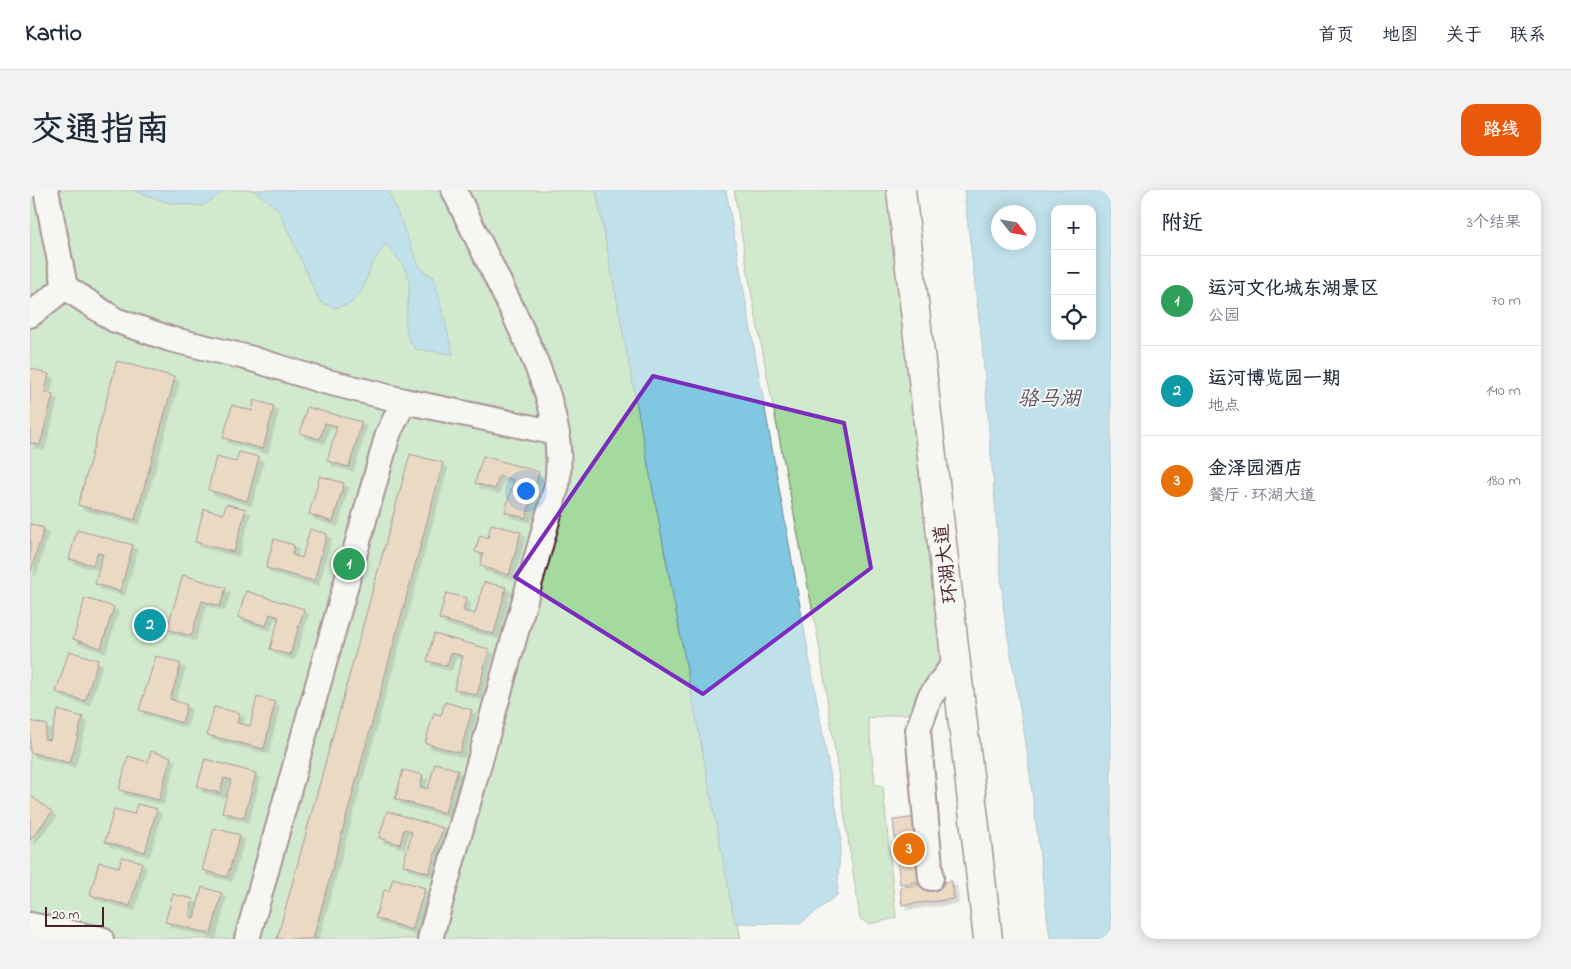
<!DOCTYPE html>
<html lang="zh">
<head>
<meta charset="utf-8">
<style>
  :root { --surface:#fff; --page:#f2f2f3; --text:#1f2937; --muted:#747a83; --line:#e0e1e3; --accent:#ea580c }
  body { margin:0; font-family:"Indie Flower","LXGW WenKai TC",sans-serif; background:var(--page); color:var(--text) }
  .controls { position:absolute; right:15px; top:15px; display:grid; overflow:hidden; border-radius:10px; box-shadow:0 2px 12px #0003 }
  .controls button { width:45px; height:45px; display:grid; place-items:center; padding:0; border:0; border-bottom:1px solid var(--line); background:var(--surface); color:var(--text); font:25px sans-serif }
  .compass { position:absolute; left:961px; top:15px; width:45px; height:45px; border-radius:50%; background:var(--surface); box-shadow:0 2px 12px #0003; rotate:121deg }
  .scale { position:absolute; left:15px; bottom:12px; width:59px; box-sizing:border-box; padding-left:5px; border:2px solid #4a1f2b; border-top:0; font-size:14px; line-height:18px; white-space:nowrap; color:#4a1f2b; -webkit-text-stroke:4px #f6f6f2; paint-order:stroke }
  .you { position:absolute; left:495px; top:300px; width:18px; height:18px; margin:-12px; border:4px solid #fff; border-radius:50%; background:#1a73e8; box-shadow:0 0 0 8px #1a73e833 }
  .badge { display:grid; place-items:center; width:32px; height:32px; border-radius:50%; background:var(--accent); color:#fff; font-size:16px; font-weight:700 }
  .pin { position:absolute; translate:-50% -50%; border:2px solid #fff; box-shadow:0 1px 5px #0006 }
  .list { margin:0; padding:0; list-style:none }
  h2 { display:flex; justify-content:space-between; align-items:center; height:65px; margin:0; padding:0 20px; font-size:21px }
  h2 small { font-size:16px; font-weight:400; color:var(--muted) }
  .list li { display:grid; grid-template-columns:32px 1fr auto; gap:15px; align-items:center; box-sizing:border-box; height:90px; padding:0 20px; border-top:1px solid var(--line) }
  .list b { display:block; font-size:19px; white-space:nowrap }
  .list p { margin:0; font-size:16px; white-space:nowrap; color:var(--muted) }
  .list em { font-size:16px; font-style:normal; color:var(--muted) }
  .icon { flex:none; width:28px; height:28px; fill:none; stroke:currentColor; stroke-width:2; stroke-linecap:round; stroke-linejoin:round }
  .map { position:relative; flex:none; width:1081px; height:749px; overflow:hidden; border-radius:15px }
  header { display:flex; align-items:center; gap:30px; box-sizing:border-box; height:70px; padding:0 25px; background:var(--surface); border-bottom:1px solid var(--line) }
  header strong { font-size:24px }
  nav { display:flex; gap:28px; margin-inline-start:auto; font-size:18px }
  .intro { display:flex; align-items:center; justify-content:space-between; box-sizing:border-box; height:120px; padding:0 30px }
  h1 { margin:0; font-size:35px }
  .button { padding:12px 22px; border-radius:15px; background:var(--accent); color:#fff; font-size:18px; font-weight:700 }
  main { display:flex; gap:30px; padding:0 30px }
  aside { flex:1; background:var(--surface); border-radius:15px; box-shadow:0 2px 12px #0003 }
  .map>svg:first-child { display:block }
  .green { fill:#a4da9d; stroke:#777c64 }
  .water { fill:#80c8e1; stroke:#6a8498; fill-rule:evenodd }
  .building { fill:#dbb88d; stroke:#4a1f2b; filter:url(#shadow) }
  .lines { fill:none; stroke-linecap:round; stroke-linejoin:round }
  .minor-casing { stroke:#4a1f2b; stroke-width:28 }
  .major-casing { stroke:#4a1f2b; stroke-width:31 }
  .minor { stroke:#f6f6f2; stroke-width:24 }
  .major { stroke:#f6f6f2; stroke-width:28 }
  .marked { fill:none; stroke:#7b2cbf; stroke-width:4; stroke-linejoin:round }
  .labels { text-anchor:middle; stroke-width:4; stroke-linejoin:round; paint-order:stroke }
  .street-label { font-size:20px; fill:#4a1f2b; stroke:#f6f6f2 }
  .water-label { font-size:21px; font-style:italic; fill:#5a5262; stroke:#f6f6f2 }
</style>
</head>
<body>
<header>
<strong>Kartio</strong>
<nav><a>首页</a><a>地图</a><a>关于</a><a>联系</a></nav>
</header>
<div class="intro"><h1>交通指南</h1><a class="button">路线</a></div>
<main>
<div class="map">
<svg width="1081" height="749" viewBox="0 0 1081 749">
  <defs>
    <filter id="shadow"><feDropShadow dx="4.5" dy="4.5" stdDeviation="0" flood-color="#0004"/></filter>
  </defs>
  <rect width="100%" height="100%" fill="#f6f6f2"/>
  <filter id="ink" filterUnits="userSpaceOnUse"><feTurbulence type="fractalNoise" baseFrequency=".02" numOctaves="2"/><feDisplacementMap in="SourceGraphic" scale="10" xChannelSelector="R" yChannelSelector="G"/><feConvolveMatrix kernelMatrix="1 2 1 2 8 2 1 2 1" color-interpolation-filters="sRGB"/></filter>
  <g filter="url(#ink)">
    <path class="green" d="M 0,0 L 566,0 L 711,749 L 0,749 Z
      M 704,0 L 862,0 L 914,469 L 882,523 L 838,528 L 845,594 L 853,597 L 866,728 L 840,734 L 830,729 L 789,454 L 722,107 Z"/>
    <path class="water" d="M 103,0 L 195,0 L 173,16 L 139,13 Z
      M 224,0 L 358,0 L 391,80 L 404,87 L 423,164 L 385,159 C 368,137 380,119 379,94 C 379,79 365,64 355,54 L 341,76 L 332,100 L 321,113 L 305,118 L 290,112 L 248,19 Z
      M 566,0 L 696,0 L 811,646 L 807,705 L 770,734 L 705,733 Z
      M 934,0 L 1081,0 L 1081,749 L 1020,749 L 997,560 L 974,423 L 952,154 ZM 1025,19 L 1062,19 L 1062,146 L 1025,146 ZM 998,22 L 998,52 L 968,52 L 968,22 Z"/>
    <path class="building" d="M 87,171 L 145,187 L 105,330 L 48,315 Z
      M 0,178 L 19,184 L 15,202 L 23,205 L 10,255 L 1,253 L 0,255 Z
      M 224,210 L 244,216 L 233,259 L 193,248 L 202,215 L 222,221 Z
      M 277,217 L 332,232 L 319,277 L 297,271 L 307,236 L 295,233 L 290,249 L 270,243 Z
      M 209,262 L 229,267 L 217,311 L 178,300 L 186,267 L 206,272 Z
      M 380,264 L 413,273 L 283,749 L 247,749 Z
      M 453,266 L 509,282 L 496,328 L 475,322 L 484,290 L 469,286 L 465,299 L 445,293 Z
      M 290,286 L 314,293 L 303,332 L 279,324 Z
      M 196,314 L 216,319 L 204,362 L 165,352 L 174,319 L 193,324 Z
      M 0,334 L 14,338 L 1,381 L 0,381 Z
      M 461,334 L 491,342 L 479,385 L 450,376 L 453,364 L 445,362 L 450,345 L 458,348 Z
      M 280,339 L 297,344 L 284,391 L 236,378 L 244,349 L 264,355 L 262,365 L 272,368 Z
      M 47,340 L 103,355 L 90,401 L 65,394 L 73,364 L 67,363 L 63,375 L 39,369 Z
      M 153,385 L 196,398 L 190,416 L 172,411 L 161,446 L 137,439 Z
      M 454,392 L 476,397 L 464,444 L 409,429 L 416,403 L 436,408 L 433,421 L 445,424 Z
      M 216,401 L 274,419 L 260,465 L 240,459 L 249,427 L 240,424 L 236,436 L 208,427 Z
      M 55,408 L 84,417 L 71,458 L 43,449 Z
      M 404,444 L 459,459 L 447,505 L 424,499 L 433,466 L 421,463 L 417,476 L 397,471 Z
      M 39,461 L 68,470 L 55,511 L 26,502 Z
      M 126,466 L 151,474 L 140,509 L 157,515 L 152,533 L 109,520 Z
      M 227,507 L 245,512 L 234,559 L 177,545 L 184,517 L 210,523 L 207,533 L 220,536 Z
      M 415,512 L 442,520 L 430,563 L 395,553 L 404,523 L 411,525 Z
      M 28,520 L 53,527 L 40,573 L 0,562 L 0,531 L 17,535 L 14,549 L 20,550 Z
      M 121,561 L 141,567 L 129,610 L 89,600 L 98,566 L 118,572 Z
      M 175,569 L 226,583 L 214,628 L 192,622 L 201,590 L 194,588 L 190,603 L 167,597 Z
      M 405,573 L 428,580 L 415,623 L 365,609 L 373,580 L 393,585 L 390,597 L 398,599 Z
      M 0,605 L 22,622 L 0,650 Z
      M 107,614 L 127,619 L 115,662 L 75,652 L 84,619 L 104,624 Z
      M 357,621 L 413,638 L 399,683 L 373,675 L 382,642 L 374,639 L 370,654 L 349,648 Z
      M 887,627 L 895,691 L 870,694 L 863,630 Z
      M 184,638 L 210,645 L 197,687 L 172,680 Z
      M 92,667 L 112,672 L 100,716 L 60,705 L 69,672 L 89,677 Z
      M 363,688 L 395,698 L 382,740 L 345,728 L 354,700 L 359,701 Z
      M 922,691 L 924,709 L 872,715 L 870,697 Z
      M 172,697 L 192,703 L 181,744 L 135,732 L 143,704 L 163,709 L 159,726 L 164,728 Z"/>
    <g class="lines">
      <g class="minor-casing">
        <path id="minor" d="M 16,0 L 35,97 L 85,130 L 140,149 L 219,168 L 290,190 L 374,211 L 527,243
          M 0,125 L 35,97
          M 901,688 L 888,540 L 900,507 L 926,471
          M 0,735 L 71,749
          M 217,749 L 358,244 L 374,211
          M 400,749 L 527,295 C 536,232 507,173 481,117 C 462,78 443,39 424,0"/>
      </g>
      <g class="major-casing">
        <path id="major" d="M 871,0 L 958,749"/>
      </g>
      <use href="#minor" class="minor"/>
      <use href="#major" class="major"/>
    </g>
  </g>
  <path d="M0 0H1081V749H0ZM 623,186 L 814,233 L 841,378 L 673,504 L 485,387 Z" fill="#f6f6f2" fill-opacity=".55" fill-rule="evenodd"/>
  <path class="marked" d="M 623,186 L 814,233 L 841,378 L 673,504 L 485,387 Z"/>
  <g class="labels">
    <g class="street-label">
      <text transform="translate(915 374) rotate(-97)" y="7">环湖大道</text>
    </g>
    <g class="water-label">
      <text x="1019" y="215">骆马湖</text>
    </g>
  </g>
</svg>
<div class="controls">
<button>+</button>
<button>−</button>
<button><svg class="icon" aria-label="locate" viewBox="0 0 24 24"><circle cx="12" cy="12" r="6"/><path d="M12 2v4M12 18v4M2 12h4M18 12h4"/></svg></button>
</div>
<svg class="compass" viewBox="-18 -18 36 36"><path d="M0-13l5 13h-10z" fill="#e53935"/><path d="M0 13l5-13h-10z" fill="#747a83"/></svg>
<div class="scale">20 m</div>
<div class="you"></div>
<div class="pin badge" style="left:319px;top:374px;background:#2e9e5b">1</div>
<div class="pin badge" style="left:120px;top:435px;background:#0f9aa8">2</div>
<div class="pin badge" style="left:879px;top:659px;background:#e8710a">3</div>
</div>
<aside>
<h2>附近<small>3个结果</small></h2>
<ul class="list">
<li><span class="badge" style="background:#2e9e5b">1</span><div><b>运河文化城东湖景区</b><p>公园</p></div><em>70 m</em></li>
<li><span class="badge" style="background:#0f9aa8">2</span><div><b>运河博览园一期</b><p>地点</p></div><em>140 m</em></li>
<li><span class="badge" style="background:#e8710a">3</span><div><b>金泽园酒店</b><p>餐厅 · 环湖大道</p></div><em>180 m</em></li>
</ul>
</aside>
</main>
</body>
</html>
